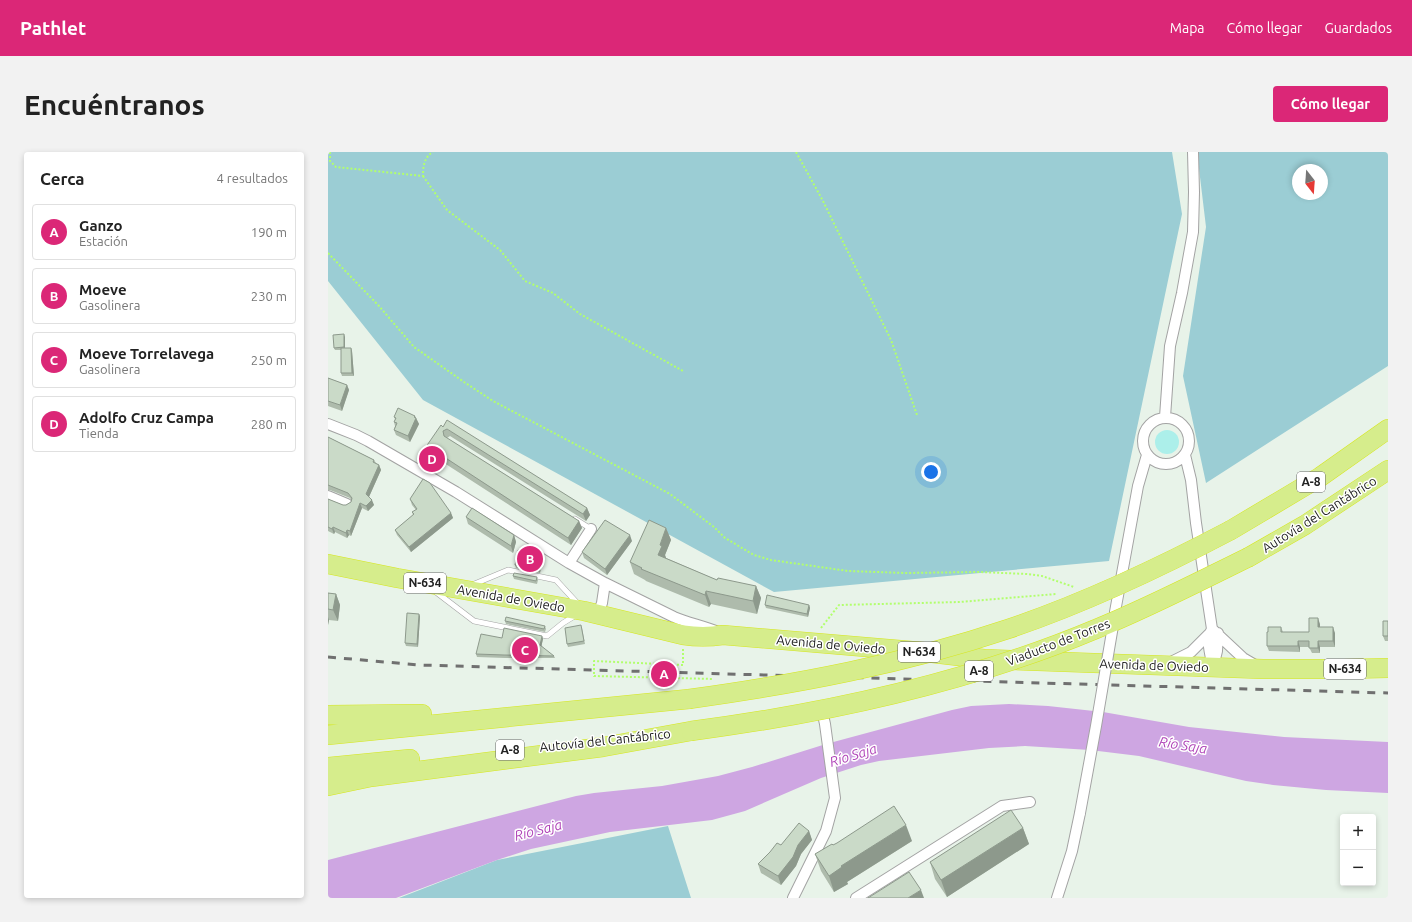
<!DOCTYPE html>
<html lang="es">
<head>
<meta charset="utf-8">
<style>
  :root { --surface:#fff; --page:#f2f2f2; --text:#222; --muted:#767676; --line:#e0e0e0; --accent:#db2777 }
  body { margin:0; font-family:Ubuntu,sans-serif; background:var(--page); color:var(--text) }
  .controls { position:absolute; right:12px; bottom:12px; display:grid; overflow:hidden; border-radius:4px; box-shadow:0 2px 6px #0003 }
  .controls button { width:36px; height:36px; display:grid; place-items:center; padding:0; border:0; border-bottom:1px solid var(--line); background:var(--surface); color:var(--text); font:20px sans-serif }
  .compass { position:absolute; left:964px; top:12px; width:36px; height:36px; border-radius:50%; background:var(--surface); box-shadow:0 2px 6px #0003; rotate:163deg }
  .you { position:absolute; left:603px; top:320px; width:14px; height:14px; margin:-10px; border:3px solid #fff; border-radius:50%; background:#1a73e8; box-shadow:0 0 0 6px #1a73e833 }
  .badge { display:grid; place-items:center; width:26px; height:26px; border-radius:50%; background:var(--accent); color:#fff; font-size:13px; font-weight:700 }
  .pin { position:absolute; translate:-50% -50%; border:2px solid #fff; box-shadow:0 1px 4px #0006 }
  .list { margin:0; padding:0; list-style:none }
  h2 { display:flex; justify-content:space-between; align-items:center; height:52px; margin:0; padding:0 16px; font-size:17px }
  h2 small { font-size:13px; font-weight:400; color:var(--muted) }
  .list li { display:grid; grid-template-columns:26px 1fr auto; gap:12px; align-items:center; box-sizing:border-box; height:56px; margin:0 8px 8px; padding:0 8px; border:1px solid var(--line); border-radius:4px }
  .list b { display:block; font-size:15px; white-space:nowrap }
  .list p { margin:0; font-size:13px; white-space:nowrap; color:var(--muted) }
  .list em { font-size:13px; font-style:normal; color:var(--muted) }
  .map { position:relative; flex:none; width:1060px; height:746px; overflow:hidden; border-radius:4px }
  header { display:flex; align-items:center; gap:24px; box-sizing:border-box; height:56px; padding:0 20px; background:var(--accent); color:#fff }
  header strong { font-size:19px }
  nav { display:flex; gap:22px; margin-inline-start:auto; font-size:14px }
  .intro { display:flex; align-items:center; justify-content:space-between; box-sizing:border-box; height:96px; padding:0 24px }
  h1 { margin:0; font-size:28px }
  .button { padding:10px 18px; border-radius:4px; background:var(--accent); color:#fff; font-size:14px; font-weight:700 }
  main { display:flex; gap:24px; padding:0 24px }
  aside { flex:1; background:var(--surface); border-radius:4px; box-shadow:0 2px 6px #0003 }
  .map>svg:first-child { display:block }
  .grass { fill:#acefea }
  .forest { fill:#9bcdd4; fill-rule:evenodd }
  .water { fill:#cea6e2 }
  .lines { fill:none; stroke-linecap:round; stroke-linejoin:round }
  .lane-casing { stroke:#a3a3a3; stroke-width:6 }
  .street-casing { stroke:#a3a3a3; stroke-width:12 }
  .highway-casing { stroke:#d7e71e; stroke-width:20 }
  .path { stroke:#b2ff6d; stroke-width:2; stroke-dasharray:2 2; stroke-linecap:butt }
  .lane { stroke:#fff; stroke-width:5 }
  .street { stroke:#fff; stroke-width:10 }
  .highway { stroke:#d6ed8c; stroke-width:19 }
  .rail { stroke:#707070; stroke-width:3; stroke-dasharray:8 8; stroke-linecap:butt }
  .street-bridge-casing { stroke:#a3a3a3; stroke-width:12; stroke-linecap:butt }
  .highway-bridge-casing { stroke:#d7e71e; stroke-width:20; stroke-linecap:butt }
  .street-bridge { stroke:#fff; stroke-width:10 }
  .highway-bridge { stroke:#d6ed8c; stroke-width:19 }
  .wall { fill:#aebbac }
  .shaded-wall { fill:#8d998c }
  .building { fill:#cadac8; stroke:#8d998c }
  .labels { text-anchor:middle; stroke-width:3; stroke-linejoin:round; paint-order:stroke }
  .shield { fill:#fff; stroke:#646464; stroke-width:1 }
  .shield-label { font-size:12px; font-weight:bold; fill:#222 }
  .street-label { font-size:13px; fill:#222; stroke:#fff }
  .water-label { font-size:14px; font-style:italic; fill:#b146b9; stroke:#fff }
</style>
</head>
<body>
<header>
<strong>Pathlet</strong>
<nav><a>Mapa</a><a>Cómo llegar</a><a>Guardados</a></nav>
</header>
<div class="intro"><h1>Encuéntranos</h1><a class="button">Cómo llegar</a></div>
<main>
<aside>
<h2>Cerca<small>4 resultados</small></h2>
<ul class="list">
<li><span class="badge">A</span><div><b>Ganzo</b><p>Estación</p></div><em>190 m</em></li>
<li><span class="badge">B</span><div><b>Moeve</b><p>Gasolinera</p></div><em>230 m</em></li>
<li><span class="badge">C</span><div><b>Moeve Torrelavega</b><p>Gasolinera</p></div><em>250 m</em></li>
<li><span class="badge">D</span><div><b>Adolfo Cruz Campa</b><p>Tienda</p></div><em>280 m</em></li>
</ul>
</aside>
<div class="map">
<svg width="1060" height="746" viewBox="0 0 1060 746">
  <rect width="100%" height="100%" fill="#e8f3e9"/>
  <path class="grass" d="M827 290a12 12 0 1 1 24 0a12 12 0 1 1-24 0Z"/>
  <path class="forest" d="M 0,0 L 844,0 L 854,62 L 781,409 L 446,440 L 95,248 L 0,129 Z
    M 869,0 L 1060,0 L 1060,214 L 878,331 L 855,224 L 878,75 ZM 970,18 L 994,18 L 994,42 L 970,42 Z
    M 340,674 L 363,746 L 71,746 L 169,708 Z"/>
  <path class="water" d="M 681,552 L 720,554 L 775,560 L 861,575 L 956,585 L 1060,590 L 1060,641 L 998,638 L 945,633 L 918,629 L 811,604 L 762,598 L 697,594 L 661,596 L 551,609 L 533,613 L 493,626 L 417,659 L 384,668 L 282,680 L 203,697 L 169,708 L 68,746 L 0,746 L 0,708 L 248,644 L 266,641 L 334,634 L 390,624 L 424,615 L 498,592 L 624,558 L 643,554 Z"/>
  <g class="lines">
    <g class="lane-casing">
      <path id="lane" d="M 247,367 L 263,377
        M 144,433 L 180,418 L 228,428 L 251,453
        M 108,440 L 146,469 L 219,484 L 235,471 L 248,463"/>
    </g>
    <g class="street-casing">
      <path id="street" d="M 837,265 L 842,194 L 854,141 L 865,80 L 866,40 L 865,0
        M815 289a23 23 0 1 1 46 0a23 23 0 1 1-46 0Z
        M 0,272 L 28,283 L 40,289 L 128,340 L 241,411 L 277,431 L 346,465 C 360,471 376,474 390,480
        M 857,303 L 863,328 L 868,371 L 884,477 C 877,489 883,503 885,516
        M 0,344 L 19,352
        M 241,411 L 263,377
        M 787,460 L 810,334 L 819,303
        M 270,462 L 274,451 L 277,431
        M 884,477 L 915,506 L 927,513
        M 843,510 L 863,500 L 881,482
        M 886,511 L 889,499 L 890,481
        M 465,746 L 498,679 L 507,646 L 497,572 L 493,554
        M 528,746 L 674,654 L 702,650
        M 729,746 L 744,699 L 752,661"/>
    </g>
    <g class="highway-casing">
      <path id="highway" d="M 903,378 L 992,325 L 1060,277
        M 921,405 L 977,373 L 1060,318
        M 0,412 L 69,426 L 256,459 L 355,483 C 369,485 381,485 395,483 L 596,500 L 656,507 L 935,517 L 1016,517 L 1060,516
        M 0,563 L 94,562
        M 0,583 L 361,547
        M 0,615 L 82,607
        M 0,634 L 43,625 L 275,595 L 363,579"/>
    </g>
    <path class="path" d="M 2,0 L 2,9 L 8,15 L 95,24 C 95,15 96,5 105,0
      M 468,0 L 495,49 L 563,188 L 589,263
      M 95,24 L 119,58 L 172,98 L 197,129 L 225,141 L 252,162 L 355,219
      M 0,101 L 51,154 L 86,195 L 136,230 L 165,249 L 342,342 L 386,375 L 397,386 L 426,403 L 443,408 L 520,419 L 577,421 L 651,420 L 699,422 L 714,424 L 746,435
      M 493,476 L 511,453 L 632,450 L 728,442
      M 355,497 L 355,513 L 266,509 L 266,524 L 385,527"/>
    <use href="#lane" class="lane"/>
    <use href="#street" class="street"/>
    <use href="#highway" class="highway"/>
    <path class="rail" d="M 0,505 L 91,513 L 1060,541"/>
    <g class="street-bridge-casing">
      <path id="street-bridge" d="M 752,661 L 768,574 L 786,468"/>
    </g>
    <g class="highway-bridge-casing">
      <path id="highway-bridge" d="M 361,547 C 469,532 576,512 680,477 C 757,451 831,416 903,378
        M 363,579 C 501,561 639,531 768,477 C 820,456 870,430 921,405"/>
    </g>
    <use href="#street-bridge" class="street-bridge"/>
    <use href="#highway-bridge" class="highway-bridge"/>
  </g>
  <path class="wall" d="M 17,185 L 17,196 L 23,196 L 24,199 L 26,224 L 14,224 L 13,221 L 13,198 L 7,198 L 6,196 Z
    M 0,226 L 19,233 L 21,238 L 14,259 L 0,254 Z
    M 66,265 L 88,266 L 91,272 L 82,290 L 68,283 L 66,278 L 67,274 L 66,270 L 67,267 Z
    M 115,275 L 259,356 L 262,363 L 258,369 L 122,284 L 119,286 L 251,369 L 254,376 L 243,393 L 110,307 L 104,315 L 96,310 L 93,302 Z
    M 0,285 L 46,308 L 48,311 L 51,313 L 53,318 L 41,345 L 46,353 L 40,359 L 34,356 L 23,384 L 21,383 L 19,386 L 7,380 L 6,382 L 0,379 L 0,347 L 15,353 L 18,353 L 23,350 L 23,348 L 22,346 L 2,338 L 0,338 Z
    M 82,347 L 123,361 L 125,366 L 83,400 L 69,383 L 67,378 L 85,363 L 84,360 L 88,358 L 84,353 Z
    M 138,365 L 186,383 L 188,390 L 185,401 L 140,372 Z
    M 338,376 L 343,388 L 337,403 L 338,406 L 389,428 L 428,434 L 433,446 L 429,462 L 383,452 L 381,455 L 318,429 L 317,428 L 306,422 L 302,410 Z
    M 304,389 L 279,423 L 256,406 L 254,400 Z
    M 208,405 L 207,410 L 212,411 L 213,414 L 212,421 L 188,416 L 187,413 Z
    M 185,424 L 209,425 L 210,428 L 209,432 L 186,427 Z
    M 0,441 L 8,442 L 12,453 L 10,469 L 1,468 L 0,473 Z
    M 437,453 L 481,453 L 482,456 L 480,465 L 438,456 Z
    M 92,464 L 90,495 L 78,494 L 77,491 Z
    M 177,469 L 217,474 L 218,477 L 217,480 L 178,472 Z
    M 1060,469 L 1060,489 L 1057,489 L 1055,484 Z
    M 992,472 L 992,475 L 1007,481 L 1007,495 L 992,495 L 992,501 L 984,501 L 981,495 L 972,495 L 972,500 L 941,499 L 939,494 L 940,480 L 953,475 L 955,480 L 981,480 Z
    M 254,476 L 257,492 L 240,495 L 239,492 Z
    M 214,484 L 215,487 L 213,495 L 226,504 L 227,506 L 177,506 L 149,505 L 148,502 L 174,486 Z
    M 695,676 L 701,692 L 619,745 L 607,727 L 602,710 Z
    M 481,679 L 484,688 L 473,702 L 468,714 L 453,733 L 433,721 L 430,712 L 453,693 Z
    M 584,689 L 519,730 L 520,732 L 506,740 L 493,719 L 487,702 L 505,693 Z"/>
  <path class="shaded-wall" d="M 16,182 L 17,185 L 17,198 L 16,195 Z
    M 23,196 L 24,199 L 26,224 L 24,221 Z
    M 19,233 L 21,238 L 14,259 L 12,253 Z
    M 87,264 L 91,272 L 82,290 L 80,284 Z
    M 107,299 L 110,307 L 104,315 L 102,308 Z
    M 51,313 L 53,318 L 40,347 L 38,342 Z
    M 44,348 L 46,353 L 40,359 L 38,354 Z
    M 32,351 L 34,356 L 23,384 L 22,379 Z
    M 259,356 L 262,363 L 258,369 L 255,362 Z
    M 123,361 L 125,366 L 83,400 L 81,395 Z
    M 251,369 L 254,376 L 243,393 L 240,386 Z
    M 5,375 L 7,380 L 6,382 L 4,377 Z
    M 338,376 L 343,388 L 337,403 L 338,406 L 334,415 L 330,403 L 332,393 Z
    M 19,378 L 21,383 L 19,386 L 18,381 Z
    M 186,383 L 188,390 L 185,401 L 183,394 Z
    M 302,383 L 304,389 L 279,423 L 277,417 Z
    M 207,402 L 208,405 L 206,412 L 205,409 Z
    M 212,411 L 213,414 L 212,421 L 211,418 Z
    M 428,434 L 433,446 L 429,462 L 425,449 Z
    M 378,439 L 383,452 L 381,455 L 377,443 Z
    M 8,442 L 12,453 L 10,469 L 5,458 Z
    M 481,453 L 482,456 L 480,465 L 479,462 Z
    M 91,462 L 92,464 L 90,495 L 89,492 Z
    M 0,465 L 1,468 L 0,473 Z
    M 990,466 L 992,472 L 992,481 L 990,475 Z
    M 1005,475 L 1007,481 L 1007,495 L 1005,489 Z
    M 214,484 L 215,487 L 213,496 L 212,493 Z
    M 970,489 L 972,495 L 972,500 L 970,494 Z
    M 990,489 L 992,495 L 992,501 L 990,496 Z
    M 578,673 L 584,689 L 519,730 L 520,732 L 506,740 L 501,724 L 513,714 Z
    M 695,676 L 701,692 L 619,745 L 613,728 Z
    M 481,679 L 484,688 L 473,702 L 468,714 L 453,733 L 450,724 L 470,693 Z
    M 593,738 L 596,746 L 580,746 Z"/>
  <path class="building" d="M 16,182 L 16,195 L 6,196 L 5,183 Z
    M 13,196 L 23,196 L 24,221 L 13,221 Z
    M 0,226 L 19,233 L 12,253 L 0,249 Z
    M 70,256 L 87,264 L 86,265 L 88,266 L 80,284 L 66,278 L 69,271 L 66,270 L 68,266 L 66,265 Z
    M 119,268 L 259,356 L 255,362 L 119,277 L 115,279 L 116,284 L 251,369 L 240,386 L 107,299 L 102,308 L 93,302 L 113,273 L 115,275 Z
    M 0,285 L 46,308 L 45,310 L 51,313 L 38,342 L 44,348 L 38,354 L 32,351 L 22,379 L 19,378 L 18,381 L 5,375 L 4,377 L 0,375 L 0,347 L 15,353 L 18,353 L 23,350 L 24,346 L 20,341 L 0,333 Z
    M 95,327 L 102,331 L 123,361 L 81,395 L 67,378 L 86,362 L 84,360 L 89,357 L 82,347 Z
    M 144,356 L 186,383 L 183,394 L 138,365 Z
    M 277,368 L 302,383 L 277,417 L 254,400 Z
    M 321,368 L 338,376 L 332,393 L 334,394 L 330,403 L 389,428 L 390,426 L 428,434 L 425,449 L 378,439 L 377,443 L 313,417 L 314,416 L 302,410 Z
    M 190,398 L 207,402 L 205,409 L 212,411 L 211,418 L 187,413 Z
    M 186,421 L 209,425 L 208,429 L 185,424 Z
    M 0,441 L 8,442 L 5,458 L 0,457 Z
    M 439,443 L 481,453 L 479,462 L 437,453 Z
    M 79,461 L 91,462 L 89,492 L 77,491 Z
    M 178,465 L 217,474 L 216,477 L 177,469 Z
    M 981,466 L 990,466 L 990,475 L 1005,475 L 1005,489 L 990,489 L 990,496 L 981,496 L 981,489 L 970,489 L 970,494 L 939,494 L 939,480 L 940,480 L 940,475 L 953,475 L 953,480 L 981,480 Z
    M 1055,469 L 1060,469 L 1060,484 L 1055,484 Z
    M 253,473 L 256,489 L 239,492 L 237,476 Z
    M 176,476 L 214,484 L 212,493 L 226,504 L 176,503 L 148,502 L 153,482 L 174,486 Z
    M 566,654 L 578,673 L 513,714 L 514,715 L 501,724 L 487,702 L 504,692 L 505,693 L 509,691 Z
    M 683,658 L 695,676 L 613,728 L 602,710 Z
    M 471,671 L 481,679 L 470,693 L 465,705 L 450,724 L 430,712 L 442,700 L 449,691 L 453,693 Z
    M 581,720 L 593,738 L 580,746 L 540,746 Z"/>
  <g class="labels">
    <g class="shield">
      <rect x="969" y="320" width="28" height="20" rx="3"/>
      <rect x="76" y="421" width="42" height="20" rx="3"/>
      <rect x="570" y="490" width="42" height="20" rx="3"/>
      <rect x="996" y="507" width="42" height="20" rx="3"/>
      <rect x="637" y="509" width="28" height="20" rx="3"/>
      <rect x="168" y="588" width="28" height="20" rx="3"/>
    </g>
    <g class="shield-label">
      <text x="983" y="334">A-8</text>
      <text x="97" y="435">N-634</text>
      <text x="591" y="504">N-634</text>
      <text x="1017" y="521">N-634</text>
      <text x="651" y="523">A-8</text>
      <text x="182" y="602">A-8</text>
    </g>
    <g class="street-label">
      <text transform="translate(991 362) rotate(-32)" y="5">Autovía del Cantábrico</text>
      <text transform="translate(183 446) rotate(10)" y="5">Avenida de Oviedo</text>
      <text transform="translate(730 490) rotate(-21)" y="5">Viaducto de Torres</text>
      <text transform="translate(503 492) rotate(5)" y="5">Avenida de Oviedo</text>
      <text transform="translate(826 513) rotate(2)" y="5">Avenida de Oviedo</text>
      <text transform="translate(277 588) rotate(-6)" y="5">Autovía del Cantábrico</text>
    </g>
    <g class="water-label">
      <text transform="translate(855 593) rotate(9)" y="5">Río Saja</text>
      <text transform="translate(525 603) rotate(-17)" y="5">Río Saja</text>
      <text transform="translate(210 678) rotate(-14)" y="5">Río Saja</text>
    </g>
  </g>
</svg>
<div class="controls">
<button>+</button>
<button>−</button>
</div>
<svg class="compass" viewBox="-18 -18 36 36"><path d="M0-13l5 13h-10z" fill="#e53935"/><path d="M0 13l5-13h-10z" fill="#767676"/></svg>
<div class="you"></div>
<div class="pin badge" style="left:336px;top:522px">A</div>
<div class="pin badge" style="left:202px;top:407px">B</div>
<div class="pin badge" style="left:197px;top:498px">C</div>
<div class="pin badge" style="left:104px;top:307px">D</div>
</div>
</main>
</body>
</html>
